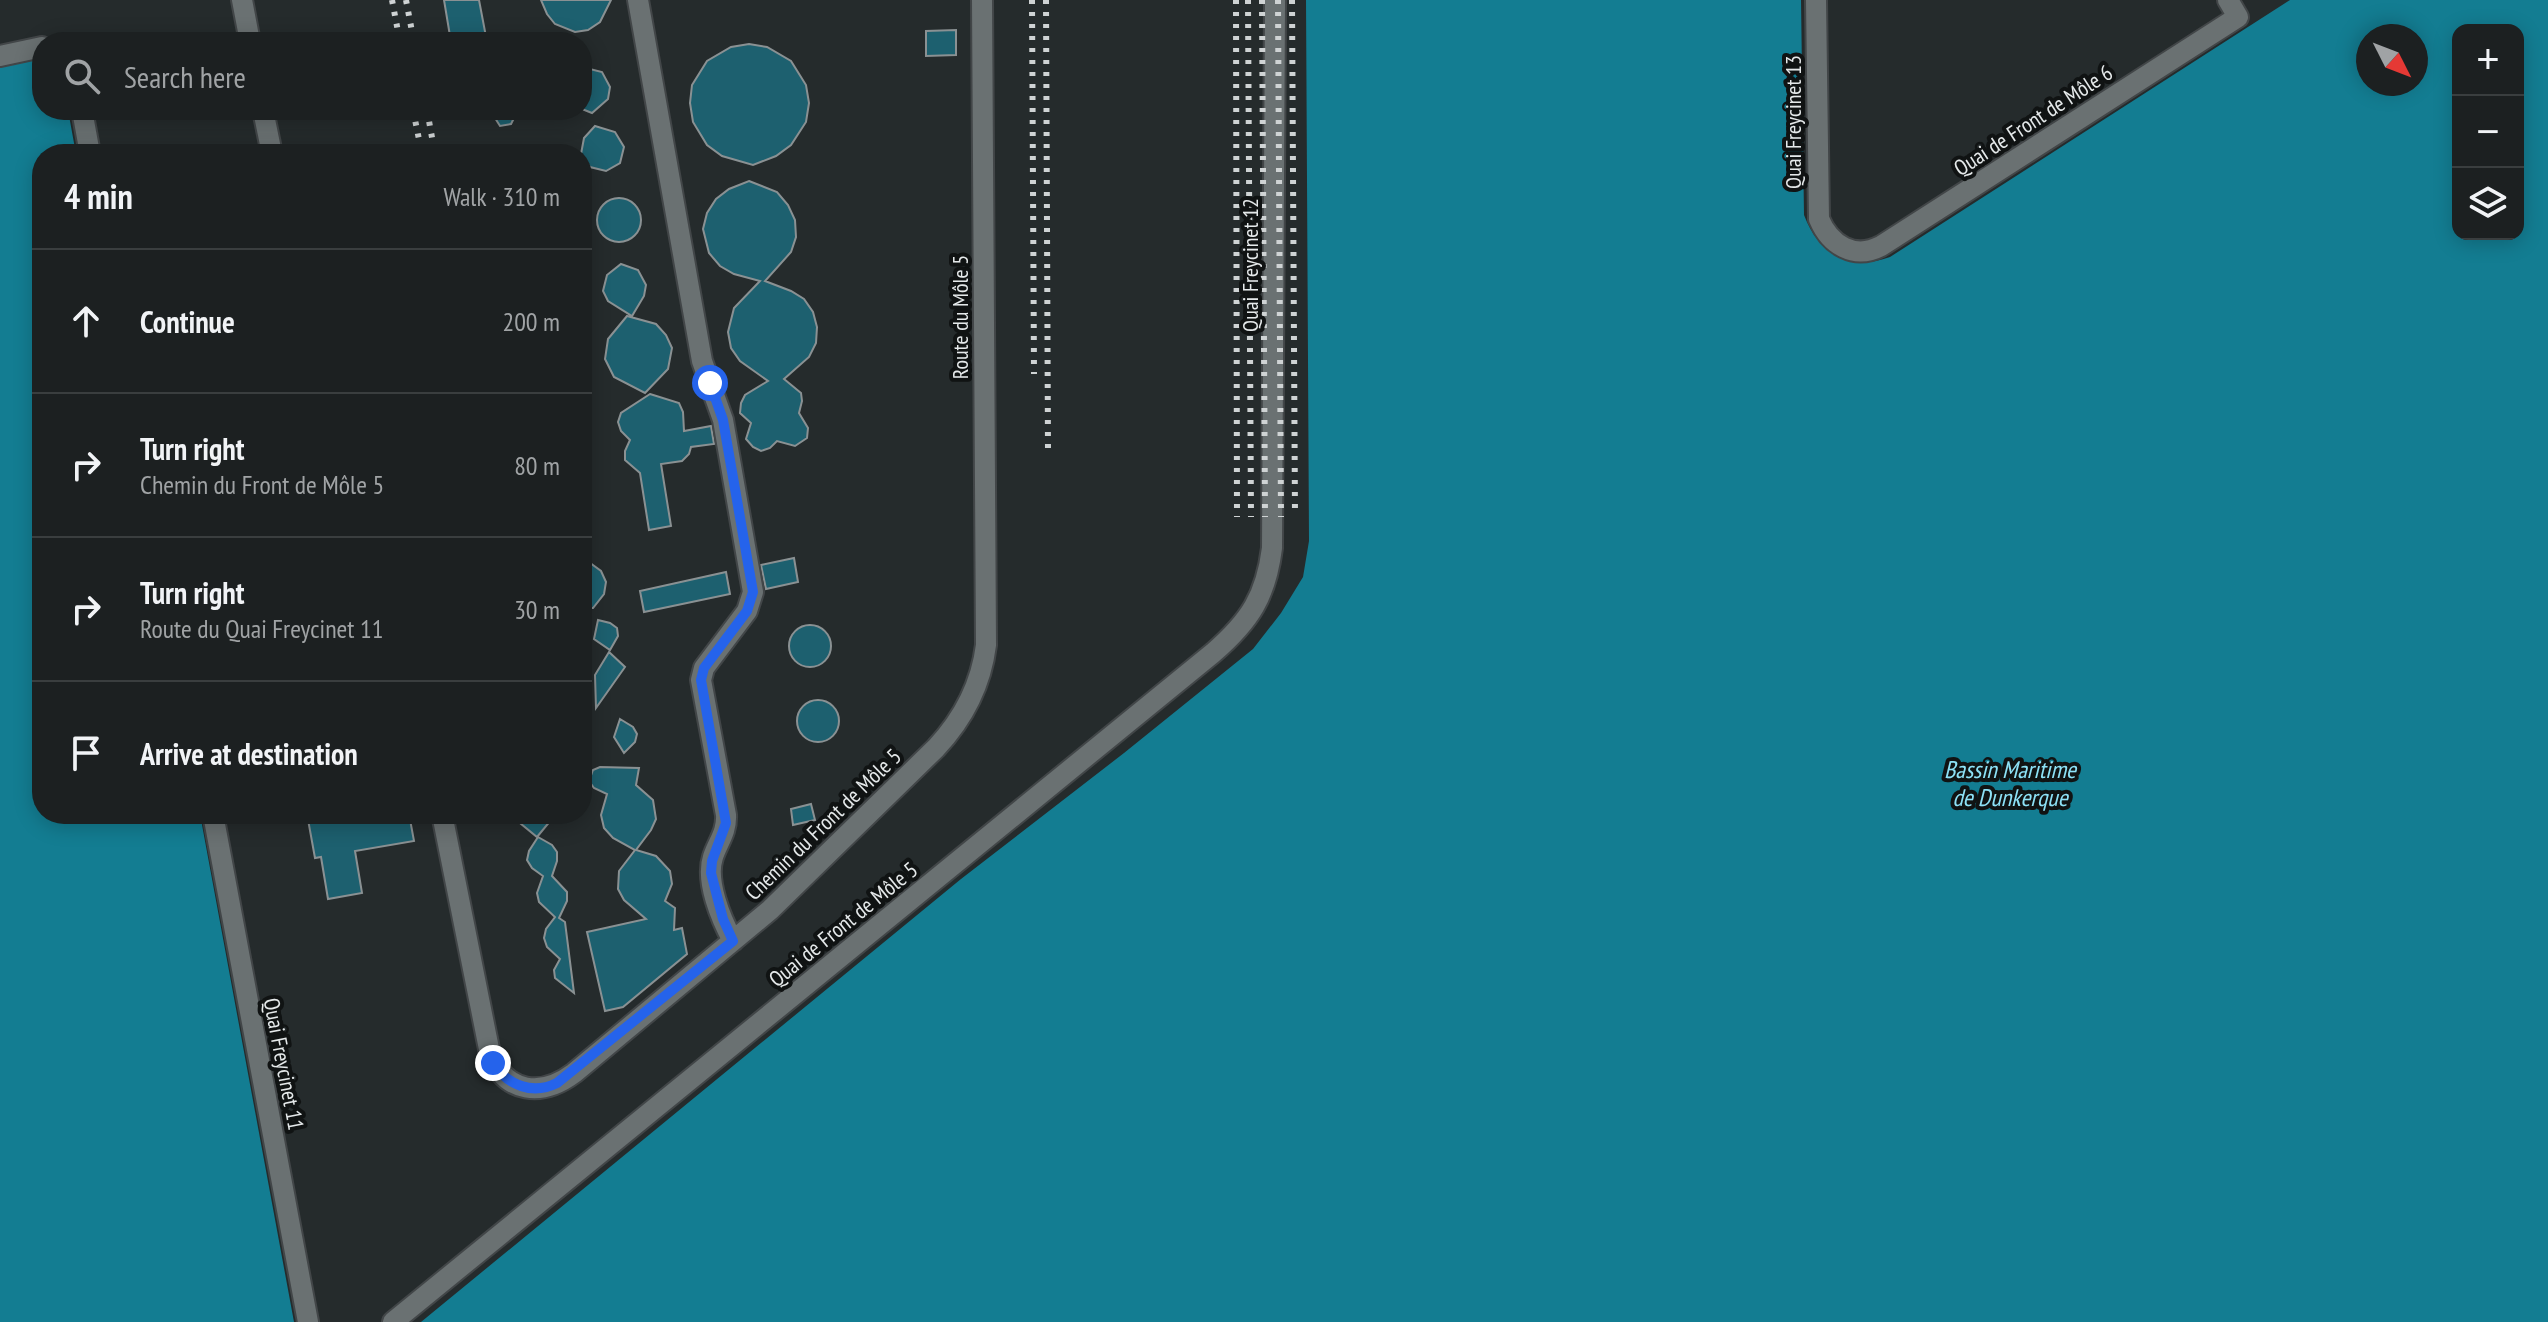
<!DOCTYPE html>
<html lang="en">
<head>
<meta charset="utf-8">
<style>
  :root { --surface:#1c2021; --page:#25282a; --text:#f1f3f6; --muted:#a0a3a5; --line:#3a3e3f }
  body { margin:0; font-family:"PT Sans Narrow",sans-serif; background:var(--page); color:var(--text) }
  .controls { position:absolute; right:24px; top:24px; display:grid; overflow:hidden; border-radius:16px; box-shadow:0 4px 20px #0003 }
  .controls button { width:72px; height:72px; display:grid; place-items:center; padding:0; border:0; border-bottom:2px solid var(--line); background:var(--surface); color:var(--text); font:40px sans-serif }
  .compass { position:absolute; left:2356px; top:24px; width:72px; height:72px; border-radius:50%; background:var(--surface); box-shadow:0 4px 20px #0003; rotate:132deg }
  .stop { position:absolute; width:24px; height:24px; margin:-18px; border:6px solid #2563eb; border-radius:50%; background:#fff }
  .stop.end { background:#2563eb; border-color:#fff; box-shadow:0 2px 8px #0008 }
  .list { margin:0; padding:0; list-style:none }
  h2 { display:flex; justify-content:space-between; align-items:center; height:104px; margin:0; padding:0 32px; font-size:34px }
  h2 small { font-size:26px; font-weight:400; color:var(--muted) }
  .list li { display:grid; grid-template-columns:52px 1fr auto; gap:24px; align-items:center; box-sizing:border-box; height:144px; padding:0 32px; border-top:2px solid var(--line) }
  .list b { display:block; font-size:30px; white-space:nowrap }
  .list p { margin:0; font-size:26px; white-space:nowrap; color:var(--muted) }
  .list em { font-size:26px; font-style:normal; color:var(--muted) }
  .icon { flex:none; width:44px; height:44px; fill:none; stroke:currentColor; stroke-width:2; stroke-linecap:round; stroke-linejoin:round }
  .map { position:relative; flex:none; width:2548px; height:1322px; overflow:hidden }
  .search { position:absolute; background:var(--surface); box-shadow:0 4px 20px #0003; left:32px; top:32px; width:560px; height:88px; display:flex; align-items:center; gap:20px; box-sizing:border-box; padding:0 28px; border-radius:32px; color:var(--muted); font-size:30px }
  .panel { position:absolute; background:var(--surface); box-shadow:0 4px 20px #0003; left:32px; top:144px; width:560px; height:680px; border-radius:32px }
  .map>svg:first-child { display:block }
  .water { fill:#137d92; fill-rule:evenodd }
  .building { fill:#1d606f; stroke:#8a9193; stroke-width:2 }
  .lines { fill:none; stroke-linecap:round; stroke-linejoin:round }
  .minor-casing { stroke:#424648; stroke-width:24 }
  .minor { stroke:#6a7172; stroke-width:20 }
  .rail { stroke:#cfd3d4; stroke-width:6; stroke-dasharray:4 8; stroke-linecap:butt }
  .route { stroke:#2563eb; stroke-width:10 }
  .labels { text-anchor:middle; stroke-width:8; stroke-linejoin:round; paint-order:stroke }
  .street-label { font-size:22px; fill:#e5e9ea; stroke:#101313 }
  .water-label { font-size:24px; font-style:italic; fill:#8de2f7; stroke:#101313 }
</style>
</head>
<body>
<div class="map">
<svg width="2548" height="1322" viewBox="0 0 2548 1322">
  <rect width="100%" height="100%" fill="#252b2c"/>
  <path class="water" d="M 1306,0 L 1801,0 L 1804,215 C 1819,254 1849,272 1890,257 L 2290,0 L 2548,0 L 2548,1322 L 421,1322 L 961,879 L 1124,753 L 1253,649 L 1281,613 L 1303,577 L 1309,541 ZM 2458,30 L 2518,30 L 2518,234 L 2458,234 ZM 2368,36 L 2416,36 L 2416,84 L 2368,84 Z
    M 42,57 L 42,110 L 68,110 L 76,154 L 42,154 L 42,814 L 200,814 L 294,1322 L 0,1322 L 0,65 Z"/>
  <path class="building" d="M 444,0 L 479,0 L 487,42 L 451,42 Z
    M 541,0 L 611,0 L 600,22 L 588,30 L 575,32 L 555,24 L 547,14 Z
    M 956,30 L 956,55 L 926,56 L 926,31 Z
    M 749,44 L 767,47 L 791,61 L 806,85 L 809,103 L 806,122 L 791,145 L 776,156 L 753,165 L 722,156 L 707,145 L 693,122 L 690,103 L 692,85 L 707,61 L 731,47 Z
    M 582,67 L 602,72 L 610,87 L 608,99 L 592,113 L 582,109 Z
    M 490,110 L 518,110 L 511,124 L 500,126 Z
    M 595,126 L 615,132 L 624,147 L 620,163 L 606,171 L 590,167 L 581,154 L 584,138 Z
    M 749,181 L 777,192 L 788,205 L 795,220 L 796,237 L 791,252 L 765,281 L 791,291 L 804,299 L 813,312 L 817,327 L 816,343 L 809,357 L 784,379 L 801,393 L 802,401 L 799,413 L 808,428 L 807,438 L 795,446 L 777,441 L 770,448 L 761,451 L 753,447 L 746,439 L 751,423 L 740,413 L 741,403 L 745,395 L 768,381 L 740,361 L 731,348 L 728,332 L 734,308 L 760,281 L 734,274 L 720,266 L 709,253 L 703,229 L 707,213 L 716,199 L 729,189 Z
    M597 220a22 22 0 1 1 44 0a22 22 0 1 1-44 0Z
    M 621,264 L 638,270 L 646,285 L 644,296 L 632,316 L 608,301 L 603,291 L 607,275 Z
    M 627,316 L 656,324 L 666,335 L 672,348 L 668,369 L 645,393 L 614,377 L 605,359 L 608,339 Z
    M 650,394 L 679,403 L 683,412 L 684,431 L 711,426 L 714,444 L 691,447 L 689,454 L 682,461 L 661,464 L 671,526 L 649,530 L 640,473 L 625,460 L 625,451 L 630,440 L 621,431 L 618,422 L 621,413 Z
    M 582,557 L 601,571 L 606,582 L 604,594 L 593,608 L 582,608 Z
    M 794,558 L 798,582 L 766,589 L 761,565 Z
    M 726,572 L 730,594 L 644,612 L 640,591 Z
    M 598,620 L 610,623 L 617,628 L 618,636 L 610,650 L 594,639 Z
    M789 646a21 21 0 1 1 42 0a21 21 0 1 1-42 0Z
    M 609,652 L 625,667 L 596,708 L 595,675 Z
    M797 721a21 21 0 1 1 42 0a21 21 0 1 1-42 0Z
    M 620,719 L 633,727 L 637,734 L 635,742 L 624,753 L 614,737 Z
    M 600,767 L 639,768 L 636,785 L 653,800 L 656,819 L 651,830 L 636,850 L 656,856 L 670,871 L 672,884 L 665,901 L 675,908 L 674,930 L 682,928 L 687,954 L 623,1007 L 605,1011 L 587,932 L 646,919 L 624,900 L 618,889 L 619,871 L 635,850 L 613,838 L 604,828 L 601,815 L 607,794 L 594,788 L 589,781 L 593,770 Z
    M 811,804 L 815,820 L 793,825 L 791,809 Z
    M 307,814 L 409,814 L 414,841 L 355,851 L 362,893 L 328,899 L 321,857 L 315,858 Z
    M 509,814 L 556,814 L 537,837 Z
    M 538,837 L 552,845 L 557,852 L 557,861 L 552,876 L 567,892 L 567,901 L 559,918 L 565,922 L 574,993 L 555,978 L 554,970 L 560,959 L 547,947 L 544,938 L 546,929 L 555,917 L 539,902 L 537,893 L 543,876 L 532,868 L 527,860 L 529,851 Z"/>
  <g class="lines">
    <g class="minor-casing">
      <path id="minor" d="M 242,0 L 250,42
        M 638,0 L 702,361 L 723,420 L 753,592 L 747,611 L 704,668 L 701,680 L 726,815 C 727,832 718,842 713,857 C 705,881 721,919 733,941
        M 1816,0 L 1819,219 C 1830,245 1854,260 1881,246 L 2238,17 L 2228,0
        M 0,56 L 42,47
        M 82,110 L 90,154
        M 263,110 L 272,154
        M 213,814 L 308,1322
        M 442,814 L 490,1054 C 506,1094 542,1097 574,1073 L 770,910 L 936,748 C 964,718 981,685 986,645 L 982,0
        M 393,1322 L 1213,653 C 1250,621 1266,596 1272,548 L 1275,0"/>
    </g>
    <use href="#minor" class="minor"/>
    <path class="rail" d="M 392,0 L 400,42
      M 406,0 L 414,42
      M 1032,0 L 1034,374
      M 1046,0 L 1048,452
      M 1236,0 L 1237,517
      M 1248,0 L 1251,517
      M 1262,0 L 1265,517
      M 1278,0 L 1281,517
      M 1292,0 L 1295,516
      M 413,110 L 422,154
      M 427,110 L 435,154"/>
  </g>
  <g class="lines">
    <path class="route" d="M 493,1063 C 508,1086 533,1095 557,1083 L 733,941 L 723,919 L 711,873 L 712,861 L 726,823 L 701,680 L 704,668 L 747,611 L 753,592 L 723,420 L 710,383"/>
  </g>
  <g class="labels">
    <g class="street-label">
      <text transform="translate(2033 120) rotate(-33)" y="8">Quai de Front de Môle 6</text>
      <text transform="translate(1793 122) rotate(-90)" y="8">Quai Freycinet 13</text>
      <text transform="translate(1250 265) rotate(-90)" y="8">Quai Freycinet 12</text>
      <text transform="translate(960 317) rotate(-90)" y="8">Route du Môle 5</text>
      <text transform="translate(823 824) rotate(-44)" y="8">Chemin du Front de Môle 5</text>
      <text transform="translate(843 924) rotate(-39)" y="8">Quai de Front de Môle 5</text>
      <text transform="translate(284 1064) rotate(79)" y="8">Quai Freycinet 11</text>
    </g>
    <g class="water-label">
      <text x="2010" y="778">Bassin Maritime<tspan x="2010" dy="28">de Dunkerque</tspan></text>
    </g>
  </g>
</svg>
<div class="controls">
<button>+</button>
<button>−</button>
<button><svg class="icon" aria-label="layers" viewBox="0 0 24 24"><path d="M12 4l9 5-9 5-9-5zM3 14l9 5 9-5"/></svg></button>
</div>
<svg class="compass" viewBox="-18 -18 36 36"><path d="M0-13l5 13h-10z" fill="#e53935"/><path d="M0 13l5-13h-10z" fill="#a0a3a5"/></svg>
<div class="stop" style="left:710px;top:383px"></div>
<div class="stop end" style="left:493px;top:1063px"></div>
<div class="search"><svg class="icon" aria-label="search" viewBox="0 0 24 24"><circle cx="10" cy="10" r="6"/><path d="M15 15l6 6"/></svg>Search here</div>
<section class="panel">
<h2>4 min<small>Walk · 310 m</small></h2>
<ul class="list">
<li><svg class="icon" aria-label="ahead" viewBox="0 0 24 24"><path d="M12 20V5M6 11l6-6 6 6"/></svg><div><b>Continue</b></div><em>200 m</em></li>
<li><svg class="icon" aria-label="right" viewBox="0 0 24 24"><path d="M7 20v-9h11M14 6l5 5-5 5"/></svg><div><b>Turn right</b><p>Chemin du Front de Môle 5</p></div><em>80 m</em></li>
<li><svg class="icon" aria-label="right" viewBox="0 0 24 24"><path d="M7 20v-9h11M14 6l5 5-5 5"/></svg><div><b>Turn right</b><p>Route du Quai Freycinet 11</p></div><em>30 m</em></li>
<li><svg class="icon" aria-label="arrive" viewBox="0 0 24 24"><path d="M6 21V4h12l-3 4 3 4H6"/></svg><div><b>Arrive at destination</b></div></li>
</ul>
</section>
</div>
</body>
</html>
